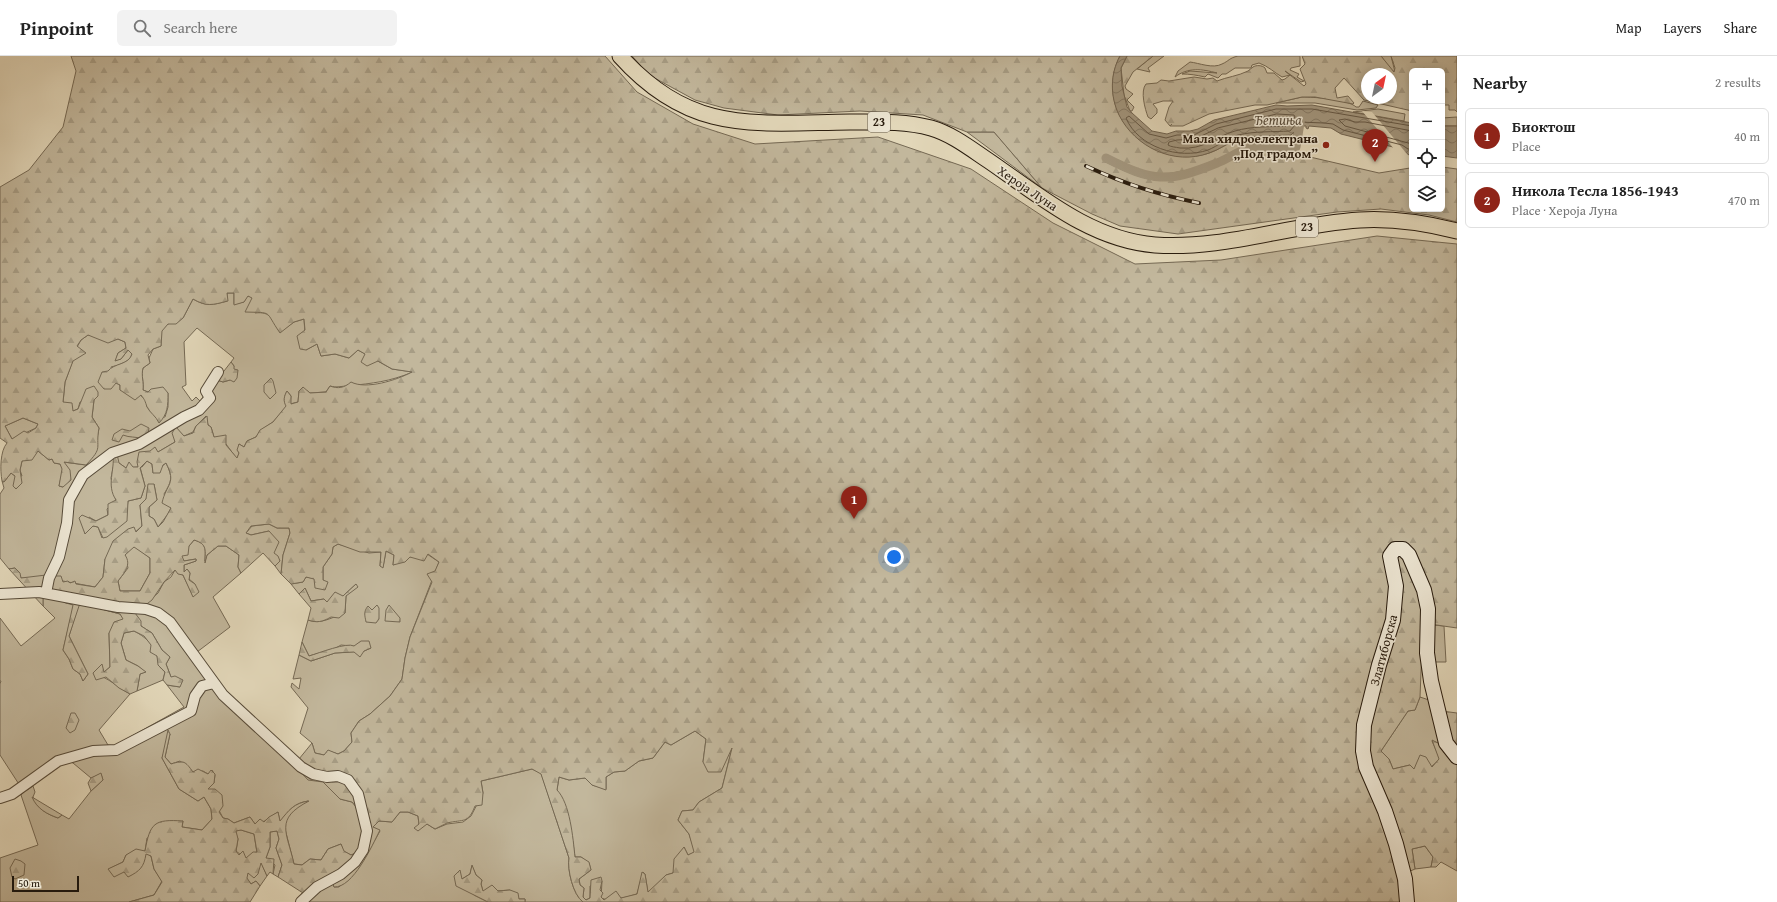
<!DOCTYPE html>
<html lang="en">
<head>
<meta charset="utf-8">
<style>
  :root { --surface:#fff; --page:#f2f2f2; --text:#222; --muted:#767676; --line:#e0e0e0; --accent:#8f2418 }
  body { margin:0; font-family:"Gentium Book Plus",serif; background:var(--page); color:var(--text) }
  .controls { position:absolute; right:12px; top:12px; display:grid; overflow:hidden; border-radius:6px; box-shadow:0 2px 10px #0003 }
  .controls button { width:36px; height:36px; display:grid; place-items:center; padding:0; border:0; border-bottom:1px solid var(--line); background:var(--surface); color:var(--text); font:20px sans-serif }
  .compass { position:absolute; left:1361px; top:12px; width:36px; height:36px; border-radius:50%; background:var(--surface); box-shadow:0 2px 10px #0003; rotate:33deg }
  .scale { position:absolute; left:12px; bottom:10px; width:67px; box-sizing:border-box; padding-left:4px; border:2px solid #281b0d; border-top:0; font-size:11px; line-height:14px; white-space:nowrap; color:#281b0d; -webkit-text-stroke:3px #ece5d2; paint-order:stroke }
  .you { position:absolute; left:894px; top:501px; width:14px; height:14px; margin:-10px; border:3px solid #fff; border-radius:50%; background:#1a73e8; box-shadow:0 0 0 6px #1a73e833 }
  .badge { display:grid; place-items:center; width:26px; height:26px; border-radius:50%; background:var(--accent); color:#fff; font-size:13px; font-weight:700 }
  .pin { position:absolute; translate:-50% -33px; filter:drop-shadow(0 1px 2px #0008) }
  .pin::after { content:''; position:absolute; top:21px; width:14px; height:12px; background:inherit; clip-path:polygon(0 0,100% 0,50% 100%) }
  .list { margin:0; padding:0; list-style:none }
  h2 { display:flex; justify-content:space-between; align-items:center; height:52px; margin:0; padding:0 16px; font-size:17px }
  h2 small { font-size:13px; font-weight:400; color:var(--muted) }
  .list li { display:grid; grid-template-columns:26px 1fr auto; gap:12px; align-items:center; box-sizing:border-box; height:56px; margin:0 8px 8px; padding:0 8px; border:1px solid var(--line); border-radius:6px }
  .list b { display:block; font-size:15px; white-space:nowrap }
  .list p { margin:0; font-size:13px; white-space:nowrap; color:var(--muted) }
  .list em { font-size:13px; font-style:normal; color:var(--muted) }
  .icon { flex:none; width:22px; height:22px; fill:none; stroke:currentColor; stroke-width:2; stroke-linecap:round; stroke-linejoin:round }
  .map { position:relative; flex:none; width:1457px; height:846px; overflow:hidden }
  header { display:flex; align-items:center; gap:24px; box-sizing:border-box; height:56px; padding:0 20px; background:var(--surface); border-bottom:1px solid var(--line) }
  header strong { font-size:19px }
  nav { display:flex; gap:22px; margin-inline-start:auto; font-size:14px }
  .search { width:280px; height:36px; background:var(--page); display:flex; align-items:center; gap:10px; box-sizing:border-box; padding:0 14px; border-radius:6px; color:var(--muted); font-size:15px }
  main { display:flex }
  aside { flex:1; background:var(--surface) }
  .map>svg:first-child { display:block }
  .green { fill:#c2b79c; stroke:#756954; fill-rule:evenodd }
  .forest { fill:url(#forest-firs); stroke:#756954; fill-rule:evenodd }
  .water { fill:url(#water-waves); stroke:#726551 }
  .pier { fill:#e2d7b9 }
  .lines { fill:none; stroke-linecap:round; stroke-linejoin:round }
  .shore { stroke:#665946; stroke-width:1 }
  .canal { stroke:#a3977f; stroke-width:9 }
  .street-casing { stroke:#564a38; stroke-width:12 }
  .secondary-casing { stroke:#281b0d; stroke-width:16 }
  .primary-casing { stroke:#281b0d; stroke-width:17 }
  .street { stroke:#ece5d2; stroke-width:10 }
  .secondary { stroke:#ece5d2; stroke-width:14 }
  .primary { stroke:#e2d7b9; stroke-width:15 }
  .rail-casing { stroke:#281b0d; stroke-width:4 }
  .rail { stroke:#ece5d2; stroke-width:2.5; stroke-dasharray:8; stroke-linecap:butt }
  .poi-dot { fill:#8f2418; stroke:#ece5d2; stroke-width:1.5 }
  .labels { text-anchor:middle; stroke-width:3; stroke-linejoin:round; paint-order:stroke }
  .shield { fill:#ece5d2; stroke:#635848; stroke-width:1 }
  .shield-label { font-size:12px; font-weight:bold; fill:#281b0d }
  .poi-label { font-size:13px; font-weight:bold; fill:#281b0d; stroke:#ece5d2; text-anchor:end }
  .street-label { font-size:13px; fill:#281b0d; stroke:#ece5d2 }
  .water-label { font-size:14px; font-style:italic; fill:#594d3b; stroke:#ece5d2 }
</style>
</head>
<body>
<header>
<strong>Pinpoint</strong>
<div class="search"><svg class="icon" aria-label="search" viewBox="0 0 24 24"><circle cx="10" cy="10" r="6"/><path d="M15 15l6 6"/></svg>Search here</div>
<nav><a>Map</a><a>Layers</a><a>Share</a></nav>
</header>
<main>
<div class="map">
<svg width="1457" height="846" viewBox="0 0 1457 846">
  <defs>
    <pattern id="forest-firs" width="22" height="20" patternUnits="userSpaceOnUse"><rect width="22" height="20" fill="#c2b79c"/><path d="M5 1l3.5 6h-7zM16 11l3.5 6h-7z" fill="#a79d85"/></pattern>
    <pattern id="water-waves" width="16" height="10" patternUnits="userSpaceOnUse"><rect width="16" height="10" fill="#a3977f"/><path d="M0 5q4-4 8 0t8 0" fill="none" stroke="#857a66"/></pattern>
  </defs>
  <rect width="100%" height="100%" fill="#e2d7b9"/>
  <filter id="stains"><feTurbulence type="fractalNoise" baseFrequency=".005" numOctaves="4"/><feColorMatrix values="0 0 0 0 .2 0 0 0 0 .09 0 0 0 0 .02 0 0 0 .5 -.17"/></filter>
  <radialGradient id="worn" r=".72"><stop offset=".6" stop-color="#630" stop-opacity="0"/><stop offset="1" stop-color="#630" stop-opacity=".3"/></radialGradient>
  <path class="green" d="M 1153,0 L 1164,0 L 1148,12 L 1150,16 L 1137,13 Z
    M 1238,0 L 1300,0 L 1300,10 L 1291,12 L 1290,14 L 1299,18 L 1297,21 L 1304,25 L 1301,26 L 1285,15 L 1290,19 L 1282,21 C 1275,17 1268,10 1259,7 L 1252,9 L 1251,12 L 1235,12 L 1226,18 L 1222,18 L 1218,22 L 1208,18 L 1205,21 C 1196,19 1190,18 1182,18 L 1190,15 L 1217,17 C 1202,13 1188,11 1175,21 L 1178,15 L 1190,6 C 1199,7 1213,13 1222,8 C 1229,5 1229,2 1238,0 Z
    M 1381,0 L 1391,0 L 1395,16 L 1391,14 Z
    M 1302,41 C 1313,41 1348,43 1356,51 L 1359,51 L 1363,45 L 1378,49 L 1376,52 L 1357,54 L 1315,47 L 1276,47 Z
    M 1378,53 L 1405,58 L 1404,65 L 1353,56 Z
    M 1457,61 L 1457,70 L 1442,70 L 1442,62 Z
    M 967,76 L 994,76 L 1042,132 Z
    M 227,237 L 234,237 L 234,248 L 244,246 L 247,240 L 252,241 L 255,257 C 272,255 271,264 280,276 L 294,266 L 304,263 L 306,294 L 317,288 L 321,300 L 335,298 L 349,302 L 358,294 L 392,313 L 413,316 C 388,326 374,327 348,330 C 341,330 337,332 330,330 L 326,336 L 310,337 L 308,335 L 299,335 L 298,346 L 290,348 L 291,340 L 287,335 C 284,341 283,345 287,350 L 273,366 L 261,374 L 256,381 L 247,385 L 244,391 L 239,388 L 239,397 L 237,403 L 226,388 L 214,381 L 211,371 L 208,369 L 206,360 L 196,370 L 193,376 L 184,380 L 176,372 L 175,386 L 158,396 L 138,411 L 126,412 L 119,407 L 114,407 L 111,422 L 116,444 L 107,453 L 108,459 L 96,465 L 89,461 L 85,478 L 93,470 L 98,471 L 102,482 L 127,453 L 128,445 L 141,442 L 145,430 L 140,411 L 142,411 L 147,405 L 152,408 L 153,417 L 166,407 C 173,421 172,425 164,438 L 171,452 L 168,458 L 158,471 L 154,463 L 149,460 L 149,451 L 157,444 L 154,428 L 146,443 L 140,449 L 142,470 L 105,503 L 103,521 L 95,531 L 52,523 L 21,522 L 15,512 L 9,513 L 0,502 L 0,438 L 4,432 L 2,425 L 4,426 L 11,417 L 15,420 L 22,420 L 20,414 L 22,405 L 38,395 L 49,404 L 52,403 L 54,407 L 60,408 L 63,413 L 59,430 L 63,431 L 63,406 L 86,409 L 97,383 L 99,372 L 92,361 L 94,344 L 98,340 L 80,346 L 78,353 L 73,355 L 63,347 L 65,326 L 73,304 L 77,291 L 81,284 L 88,279 L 118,283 L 125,286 L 126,292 L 118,297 L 116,304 L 121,303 L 128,294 L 132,298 C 130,306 119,309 111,311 L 116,327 L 120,329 L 120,334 L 140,339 L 146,344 L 147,351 L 157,361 L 165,361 L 168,351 L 168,337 L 148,336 L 143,334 C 144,326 141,320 143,312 L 150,307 L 149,302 L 153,293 L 161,290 L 161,275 L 168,268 L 183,262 L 193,243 C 207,251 212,249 227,245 ZM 197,272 L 234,302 L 231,306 L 234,310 L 230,324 L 223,326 L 217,324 L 200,345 L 196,341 L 192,345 L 182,331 L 186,329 L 184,286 Z
    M 23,362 L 38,368 L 36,372 L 12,383 L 5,370 Z
    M 269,468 L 277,472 L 289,472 L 290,477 L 283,499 L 281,518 L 275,510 L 280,505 L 273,497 L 269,475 L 251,479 L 246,477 L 252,470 Z
    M 194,484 C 208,488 205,494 205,505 L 207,499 L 218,490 L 226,490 L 239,499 L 238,511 L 241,517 L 213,541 L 230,571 L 197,596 L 226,637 L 332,734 L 340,743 L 352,746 L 358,753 L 370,775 L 356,797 L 351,799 L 343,795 L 341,788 L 328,793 L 321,804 L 310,803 L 302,809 L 294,808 L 284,769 L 287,761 L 296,751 L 308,745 C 294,747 288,755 280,766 L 278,756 C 268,762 266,766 255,768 L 250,761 L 234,767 L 228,763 L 223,762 L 208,733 L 214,727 L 215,719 L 212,714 L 208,718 L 203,715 L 193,716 L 180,705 L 171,708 L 165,701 L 170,678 L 162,702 L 179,733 L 198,745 L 204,741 L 211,753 L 212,763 L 202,774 L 182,771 L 183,765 L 147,782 L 145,795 L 126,799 L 123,806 L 109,813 L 146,797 L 151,800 L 154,813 L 162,825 L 154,839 L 129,846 L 0,846 L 0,802 L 38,789 L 21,739 L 24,736 L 0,699 L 0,628 L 1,625 L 0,625 L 0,562 L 21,590 L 55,562 L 43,550 L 43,541 L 58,542 L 66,547 L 74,548 L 63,594 L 69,603 L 73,613 L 80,618 L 83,625 L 88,618 L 69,580 L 79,547 L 120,558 L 124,563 L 109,577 L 110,611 L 104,616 L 101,609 L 93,617 C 109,622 116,630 130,638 L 99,674 L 108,689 L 114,690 L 184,651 L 167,629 L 180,631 L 171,621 L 166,608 L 170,601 L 162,594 L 152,577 L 141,570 L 135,557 L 158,537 L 164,526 L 171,521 L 175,514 L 183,519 L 193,540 L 195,528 L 189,523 L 190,517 L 187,513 L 184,516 L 184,509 L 196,505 L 196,503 L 184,505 L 181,500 ZM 58,701 L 73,707 L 91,722 L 101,718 L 103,724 L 91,735 L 69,763 L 62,759 L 58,762 C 47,758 37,753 33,741 L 35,736 L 33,730 L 27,734 Z
    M 338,488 L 369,497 L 381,496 L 380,510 L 383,511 L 386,495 L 394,499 L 393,509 L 410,501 L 427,498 L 439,506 L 410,581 L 405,602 L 402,623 L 390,640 L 370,658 L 359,665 L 351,677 L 352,686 L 344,695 L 338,698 L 329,695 L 324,699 L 315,697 L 312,687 L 300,677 L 308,652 L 291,631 L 292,627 L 299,633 L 301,622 L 293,623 L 299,599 L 311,605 L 335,597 L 364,595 L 371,592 L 341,589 L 334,593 L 309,600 L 302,586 L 308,564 C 321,569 332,561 345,557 L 346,540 L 356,528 L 343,540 L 327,546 L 324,543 L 311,545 L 305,532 L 299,538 L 291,528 L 303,526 L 306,521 L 323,524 L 323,511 L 332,498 L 333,491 Z
    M 134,490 L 150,502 L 150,517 L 140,535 L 120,535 L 118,525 L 128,512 L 125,499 Z
    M 1433,569 L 1444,570 L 1446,606 L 1432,606 Z
    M 134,575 C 144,580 154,588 157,600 C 160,610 156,608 165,616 L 163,624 L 137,635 L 140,618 L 145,616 L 138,610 L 126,604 L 121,587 L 124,577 Z
    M 1420,641 L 1429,644 L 1441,688 L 1432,685 L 1440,703 L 1431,711 L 1414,714 L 1410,709 L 1393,713 L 1389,703 L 1381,695 L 1408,655 L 1415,654 Z
    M 695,675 L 706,683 L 703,706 L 733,688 L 722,732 L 699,746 L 693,754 L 682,755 L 678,764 L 689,778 L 695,796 L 688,799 L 684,791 L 673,817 L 666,819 L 648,837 L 645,818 L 643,816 L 637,838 C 627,841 610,846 601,842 L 602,825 L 590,830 L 590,842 L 586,844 L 583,841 L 584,832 L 580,829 L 579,823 L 591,814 L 589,807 L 581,801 L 575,801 L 572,780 L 557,734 L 559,721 L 569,724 L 585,722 L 592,729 L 606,733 L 606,721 L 614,716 L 625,715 L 639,705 L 653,702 L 665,686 L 671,689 Z
    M 532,713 L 541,717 L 569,802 C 567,813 573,839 583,846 L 525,846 L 525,843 L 519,843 L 510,834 L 483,836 L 481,828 L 482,824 L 476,819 L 472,810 L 470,818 L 462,823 L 454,820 L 474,839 L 488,846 L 305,846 L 299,841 L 303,836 L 330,820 L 334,831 L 339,831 L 364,803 L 380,775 L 373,771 L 379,765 L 392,766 L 400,756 L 408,756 L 418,760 L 419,769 L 427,768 L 435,773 L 447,768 L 463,766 L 471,760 L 483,737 L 481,725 Z
    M 241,774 L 254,778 L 257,797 L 246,803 L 236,795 L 238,783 L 235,775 Z
    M 277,775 L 279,783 L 276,792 L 282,809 L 278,821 L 273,818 L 275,809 L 266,802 L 270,791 L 270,776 Z
    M 1425,790 L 1433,801 L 1431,811 L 1415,813 L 1412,793 Z
    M 261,806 L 267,820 L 260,830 L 256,825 L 251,828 L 246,822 L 248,817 Z"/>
  <path class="forest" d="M 71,0 L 605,0 L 637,36 L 693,68 L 755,88 L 878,81 L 971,113 L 1053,167 L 1135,208 L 1221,204 L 1377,180 L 1457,188 L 1457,572 L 1423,567 L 1420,641 L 1415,654 L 1408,655 L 1381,695 L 1389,703 L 1393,713 L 1410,709 L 1414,713 L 1420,699 L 1426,701 L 1432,711 L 1439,703 L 1432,684 L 1440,688 L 1434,654 L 1457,657 L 1457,815 L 1441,806 L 1436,811 L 1431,811 L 1433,801 L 1425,790 L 1412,793 L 1415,813 L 1408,816 L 1392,790 L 1402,846 L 583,846 C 573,839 567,813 569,802 L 541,718 L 532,713 L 481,725 L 483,737 L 482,749 L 475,750 C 468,768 464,763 447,767 C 443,769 439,771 435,773 L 427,768 L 418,775 L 414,772 L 419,768 L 418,760 L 408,756 L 400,756 L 392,766 L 379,765 L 373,771 L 380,774 C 372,790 353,832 334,831 L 330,820 L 303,837 L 278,821 L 282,809 L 276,792 L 279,783 L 277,775 L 270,776 L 270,791 L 266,802 L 274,803 L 273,818 L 270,816 L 267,820 L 261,807 L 258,818 L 254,822 L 248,817 L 247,822 L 251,828 L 256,825 L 260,830 L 250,846 L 129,846 L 154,839 L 162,826 L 154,813 L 151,800 L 146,798 C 144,811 140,815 128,821 L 124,816 L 114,821 L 108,813 L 123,806 L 126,799 L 136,793 L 145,795 C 150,767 154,763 183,765 L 182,771 L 202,774 L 212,763 L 211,753 L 204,741 L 198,745 L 179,733 L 162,702 L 168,674 L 170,678 L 165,701 L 171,708 C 184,704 185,705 193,716 L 198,713 L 208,718 L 211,714 L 215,718 L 214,727 L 208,733 L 215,733 L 222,739 L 223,750 L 219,756 L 223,762 L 228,763 L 234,767 L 250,761 L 255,768 L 260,763 L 264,766 L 269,761 L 278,756 L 280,765 C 289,754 294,747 309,745 C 274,763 287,776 294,808 L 302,809 L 310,803 L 321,804 L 328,793 L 341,788 L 344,795 L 351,799 L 356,797 L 370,775 L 358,753 L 352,746 L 340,743 L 323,726 L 308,724 L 297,712 L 299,703 L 312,687 L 315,697 L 324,699 L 328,694 L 338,698 L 344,695 L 352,686 L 351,677 L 359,665 L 370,658 L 390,640 L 402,623 L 405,602 L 410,581 L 432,526 L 427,518 L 435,515 L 439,506 L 428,498 L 424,505 L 410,501 L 405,506 L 393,509 L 394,499 L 386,495 L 383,512 L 380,510 L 381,496 L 360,496 L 338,488 L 333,491 L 332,498 L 323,511 L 323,524 L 328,526 L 325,534 L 315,532 L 314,523 L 306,521 L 303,526 L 291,528 L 281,518 L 283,499 L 290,477 L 289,472 L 277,472 L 269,468 L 251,470 L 246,477 L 251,479 L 269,475 L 279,486 L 274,497 L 278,500 L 280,505 L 275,510 L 263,497 L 241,517 L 238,511 L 239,499 L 226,490 L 218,490 L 207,499 L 205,507 C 205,495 208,488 194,484 L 189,490 L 188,499 L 182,500 L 184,505 L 196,503 L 196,505 L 184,509 L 184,516 L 187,513 L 190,517 L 189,524 L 195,528 L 199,536 L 193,541 L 183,519 L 178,518 L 175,514 L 164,526 L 152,544 L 135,557 L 141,565 L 141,570 L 152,577 L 162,594 L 170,601 L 166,608 L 171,621 L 175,620 L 183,624 L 180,631 L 167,629 L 163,624 L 165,616 L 158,609 L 157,600 L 150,596 L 151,589 L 144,580 L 134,575 L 124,577 L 121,587 L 126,604 L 138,610 L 146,616 L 140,618 L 137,635 L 130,638 L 119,632 L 106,621 L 96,624 L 93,617 L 102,608 L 104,616 L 110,611 L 109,577 L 114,566 L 123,563 L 120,558 L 80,547 L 69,580 L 88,618 L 83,625 L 80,618 L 73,613 L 69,603 L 63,594 L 73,549 L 66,547 L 58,542 L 43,542 L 43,550 L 9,513 L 15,512 L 20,517 L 21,522 L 46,519 L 52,523 L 56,520 L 61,520 L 63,526 L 68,525 L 70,527 L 75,525 L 76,528 L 95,531 L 103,521 L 105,503 L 113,485 L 128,473 L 134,471 L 136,476 L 142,470 L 140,449 L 146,443 L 148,428 L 154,428 L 157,444 L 149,451 L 149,460 L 154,463 L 158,471 L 163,466 L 171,452 L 162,447 C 166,428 177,428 166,407 L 163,409 L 160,417 L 153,417 L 152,408 L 147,405 L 140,412 L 145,430 L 141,442 L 128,445 L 127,465 L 107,481 L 103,482 L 98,471 L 93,470 L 85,478 L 79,462 L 82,459 L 96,465 L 108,459 L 108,448 L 116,444 C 106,429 115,414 113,399 L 117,398 L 119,407 L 126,412 L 129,406 L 133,411 L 138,411 L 137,406 L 139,396 L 150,395 L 155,391 L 158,396 L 175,386 L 172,377 L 176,371 L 184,380 L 193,377 L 196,370 L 207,360 L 208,369 L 211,371 L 214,381 L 226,379 L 226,389 L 237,402 L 239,397 L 237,394 L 239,388 L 244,391 L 247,385 L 256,381 L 260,374 L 273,366 L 286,350 C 283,345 284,340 287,335 L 291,340 L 291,348 L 298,346 L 299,335 L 303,331 L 310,337 L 326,336 L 330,330 C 338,333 344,332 351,326 C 366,334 397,324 412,316 L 392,313 L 378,305 L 367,310 L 361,306 L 365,298 L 358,294 L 349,302 L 335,298 L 321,300 L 317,288 L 306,294 L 300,293 L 297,280 L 305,274 L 304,263 L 294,266 L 280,277 C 264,254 274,257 245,256 L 252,242 L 248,240 L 244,246 L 234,249 L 234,237 L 227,237 L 228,245 C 212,249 207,251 193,243 L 183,262 L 176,268 L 168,268 L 162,275 L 161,290 L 153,293 L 148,299 L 150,307 L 143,312 C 141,320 144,326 143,334 L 148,336 L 151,333 L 163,331 L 168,337 C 168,349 168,358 159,367 C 156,360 150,357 147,351 C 145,345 145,344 141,339 L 135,344 L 120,334 L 120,329 L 116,327 L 111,333 L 104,333 L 98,326 L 102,316 L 108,315 C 114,307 129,309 132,298 L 128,294 L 121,303 L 115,305 L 118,297 L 126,292 L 125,286 L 118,283 L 108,287 L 88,279 L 81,284 L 77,290 L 86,297 L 73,305 L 65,326 L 63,346 L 72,347 L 73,355 L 78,353 L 86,333 L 94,330 L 98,336 L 98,340 L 94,344 L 92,361 L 99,372 C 95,394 104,390 86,409 L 64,406 L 70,414 L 71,424 L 63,431 L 59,430 L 62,413 L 60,408 L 54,407 L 52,403 L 49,404 L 38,395 L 32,404 L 22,405 L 20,414 L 22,427 L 16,433 L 13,430 L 15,420 L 11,417 L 4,426 L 2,425 C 0,414 0,395 7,387 L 0,382 L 0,131 L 29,114 L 63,71 L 76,15 ZM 23,362 L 38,368 L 36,372 L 28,377 L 24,375 L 12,383 L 5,370 ZM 134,491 L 150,502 L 150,517 L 140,535 L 120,535 L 118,525 C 124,517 132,509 125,499 ZM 695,675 L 706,683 L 703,706 L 708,716 L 721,716 L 732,692 L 722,732 L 699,746 L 693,754 L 682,755 L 678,764 L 689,778 L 694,796 L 688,799 L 684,791 L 674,803 L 673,817 L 666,819 L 648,836 L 645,818 L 642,816 L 637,838 L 621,842 L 616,835 L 604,844 L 601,841 L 603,837 L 600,834 L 602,825 L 601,821 L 591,824 L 590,842 L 586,844 L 583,841 L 584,832 L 580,829 L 579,823 L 591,814 L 589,806 L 581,801 L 575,801 C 573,782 570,747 557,734 L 559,721 L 569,724 L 585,722 L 592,729 L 606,734 L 606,721 L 614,716 L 625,715 L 639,705 L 653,702 L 665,686 L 671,689 ZM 241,774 L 254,778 L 257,796 L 253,796 L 246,802 L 243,795 L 239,799 L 236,795 L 238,783 L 236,775 Z
    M 632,0 L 1120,0 C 1111,17 1110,38 1118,56 C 1133,89 1171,108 1206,98 C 1218,95 1228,86 1240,83 C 1255,80 1283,82 1294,77 L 1294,92 L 1249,89 L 1216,104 L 1189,114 L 1161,119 L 1138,114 L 1107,99 L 1104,105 C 1152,129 1167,131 1218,110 C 1229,105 1241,96 1254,94 C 1266,92 1281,96 1294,97 L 1292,100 L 1310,101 L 1379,117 L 1410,112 L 1412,111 L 1412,153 L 1442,153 L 1442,111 L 1457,113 L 1457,166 L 1429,159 L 1381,153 L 1337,156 L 1178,178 L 1120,170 L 1092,158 L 1042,132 L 994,76 L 967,76 L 923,59 L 860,55 L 778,59 L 724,52 L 695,44 L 649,19 Z
    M 1127,0 L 1153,0 L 1133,16 L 1125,30 L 1126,33 L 1133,38 L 1127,44 L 1134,51 L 1132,55 L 1130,55 L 1124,39 L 1121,12 Z
    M 1302,0 L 1381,0 L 1394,16 L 1395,12 L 1391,0 L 1457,0 L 1457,56 L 1455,54 L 1449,54 L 1449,49 L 1444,49 L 1444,54 L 1442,54 L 1442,15 L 1412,15 L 1412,55 L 1364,44 L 1344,22 L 1335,32 L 1337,42 L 1348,40 L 1354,47 L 1353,48 L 1315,41 L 1302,41 L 1267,49 L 1255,49 L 1209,58 L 1183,70 L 1170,70 L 1172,68 L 1170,70 L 1165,64 L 1169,51 L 1173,45 L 1163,45 L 1153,48 L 1157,53 L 1157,57 L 1151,63 L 1148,61 C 1145,53 1140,35 1146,28 L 1157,27 L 1161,24 L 1169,25 L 1194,21 L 1207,23 L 1213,22 L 1217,25 C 1227,21 1238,20 1248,15 C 1250,14 1251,12 1253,11 C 1256,9 1262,9 1265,12 L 1267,17 L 1274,17 L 1282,24 L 1285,23 L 1290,19 L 1304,30 L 1306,28 L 1300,13 L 1305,8 ZM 1367,18 L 1391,18 L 1391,42 L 1367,42 Z
    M 231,306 L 234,310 L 234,313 L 238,314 L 237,322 L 234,326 L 230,324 L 223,326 L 217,324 Z
    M 271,322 L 273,325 L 276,337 L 270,343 L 264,336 L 264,329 Z
    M 141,368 L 149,372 L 148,378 L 142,383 C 135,380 130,382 123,379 L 119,386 L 112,384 L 114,378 L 122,373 L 130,375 Z
    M 356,528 L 358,531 L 346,540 L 345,557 L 339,562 L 331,561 C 322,566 317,567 308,564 L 311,552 L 299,538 L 305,532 L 311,545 L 324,543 L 327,546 L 335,536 L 343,540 Z
    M 377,549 L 379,552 L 379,563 L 376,567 L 366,566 C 365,560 363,556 368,550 L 372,554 Z
    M 389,549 L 400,562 L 400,566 L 385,565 L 386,554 Z
    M 361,585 L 369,585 L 371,592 L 364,595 L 360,601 L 354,596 L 335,597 L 311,605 L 299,599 L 302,586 L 309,600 C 319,597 347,586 354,590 Z
    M 71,657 L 75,657 L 79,664 L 75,674 L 70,677 L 66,672 Z
    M 101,717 L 103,724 L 91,735 L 88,727 L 91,722 Z
    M 32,741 L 62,759 L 58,762 C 47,758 37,753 32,741 Z
    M 15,803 L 21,805 L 25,808 L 24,819 L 15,823 L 12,821 L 10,812 Z
    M 472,809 L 476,819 L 482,824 L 481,828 L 483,835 L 492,829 L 498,835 L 510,834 L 518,837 L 519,843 L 525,843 L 525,846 L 488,846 L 456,830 L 454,820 L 460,814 L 462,823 L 470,818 Z"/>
  <path class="water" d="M 1120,0 L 1127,0 L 1121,12 L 1122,30 L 1127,51 L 1132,57 L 1152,75 L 1167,78 L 1176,75 L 1190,75 L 1198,73 L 1214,64 L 1276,49 L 1287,50 L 1312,49 L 1412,67 L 1412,96 L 1409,99 L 1401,93 L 1341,78 L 1331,72 L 1309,70 L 1308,73 L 1306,72 L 1306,70 L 1300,70 L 1291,79 C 1274,80 1256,79 1239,83 C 1229,86 1219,94 1209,97 C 1174,110 1135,91 1119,59 C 1110,40 1110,18 1120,0 Z
    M 1442,70 L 1457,70 L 1457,102 L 1442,100 Z"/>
  <path class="pier" d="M 1362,55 L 1372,56 L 1407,98 L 1405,99 L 1400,95 L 1394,93 Z"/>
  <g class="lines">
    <path class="shore" d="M 1277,58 L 1294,59 L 1295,61 L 1288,70 C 1270,71 1252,70 1235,75 C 1214,81 1204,94 1180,92 C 1175,91 1171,91 1168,89 L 1169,86 L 1177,84 L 1195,83 L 1218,72 Z
      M 1412,70 L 1312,53 L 1276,53 L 1216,68 L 1194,79 L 1177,79 L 1166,82 L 1149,78 L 1129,60 L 1126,62 C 1138,91 1179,104 1208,94 C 1218,90 1227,82 1238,79 C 1255,75 1273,76 1290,75 L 1295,69 L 1299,66 L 1324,67 L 1333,68 L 1343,74 L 1402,89 L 1408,93 L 1412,93
      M 1412,75 L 1365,66 L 1355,66 L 1345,63 L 1339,64 L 1345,70 L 1412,88"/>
    <path class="canal" d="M 1296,91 L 1301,61
      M 1106,102 C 1153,126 1168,127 1217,107 C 1228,103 1239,94 1251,92 C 1264,89 1281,93 1294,94"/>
    <g class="street-casing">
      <path id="street" d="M 46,537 L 49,522 L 59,501 L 67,467 L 69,444 L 83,419 L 112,397 L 139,388 L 184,361 L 199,354 L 210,342 L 206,335 L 218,316
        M 0,538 L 39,536 L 118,551 L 146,553 L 158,557 L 170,566 L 223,639 L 301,711 L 313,718 L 327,721 L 338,720 L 348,724 L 358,738 L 367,775 L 363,794 L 355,806 L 341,818 L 317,831 L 301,846
        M 0,742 L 12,738 L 58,705 L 93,695 L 116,694 L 191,655 L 195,640 L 202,630 L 214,627"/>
    </g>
    <g class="secondary-casing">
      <path id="secondary" d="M 1407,846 L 1405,823 L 1396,788 L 1385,755 L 1366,711 L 1363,695 L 1364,669 L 1379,609 L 1393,564 L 1396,530 L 1390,500 L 1395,493 L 1403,493 L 1409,499 L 1424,534 L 1428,553 L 1427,597 L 1431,625 L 1446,687 L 1457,701"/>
    </g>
    <g class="primary-casing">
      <path id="primary" d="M 620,0 C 691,79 754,67 850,66 C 877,66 905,65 931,72 C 952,78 971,93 989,105 C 1040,140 1091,184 1155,189 C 1224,194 1291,168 1360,164 C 1393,162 1425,167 1457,175"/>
    </g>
    <use href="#street" class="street"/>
    <use href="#secondary" class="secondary"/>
    <use href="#primary" class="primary"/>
    <g class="rail-casing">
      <path id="rail" d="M 1086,110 C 1125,128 1156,138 1199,147"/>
    </g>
    <use href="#rail" class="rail"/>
  </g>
  <circle class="poi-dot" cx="1326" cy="89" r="4"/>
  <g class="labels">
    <g class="shield">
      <rect x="868" y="56" width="22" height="20" rx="3"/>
      <rect x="1296" y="161" width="22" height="20" rx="3"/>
    </g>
    <g class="shield-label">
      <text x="879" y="70">23</text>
      <text x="1307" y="175">23</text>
    </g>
    <g class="poi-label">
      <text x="1318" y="87">Мала хидроелектрана<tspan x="1318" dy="15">„Под градом”</tspan></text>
    </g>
    <g class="street-label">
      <text transform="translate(1028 132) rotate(34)" y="5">Хероја Луна</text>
      <text transform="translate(1383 594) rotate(-75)" y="5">Златиборска</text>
    </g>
    <g class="water-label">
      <text x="1278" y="69">Ђетиња</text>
    </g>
  </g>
  <rect width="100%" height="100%" filter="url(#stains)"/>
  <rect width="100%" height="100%" fill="url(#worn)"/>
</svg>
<div class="controls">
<button>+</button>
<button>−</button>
<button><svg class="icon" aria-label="locate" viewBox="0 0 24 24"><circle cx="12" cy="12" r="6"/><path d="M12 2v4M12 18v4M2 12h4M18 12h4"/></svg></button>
<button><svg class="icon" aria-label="layers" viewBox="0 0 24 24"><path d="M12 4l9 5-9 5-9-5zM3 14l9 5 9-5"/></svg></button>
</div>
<svg class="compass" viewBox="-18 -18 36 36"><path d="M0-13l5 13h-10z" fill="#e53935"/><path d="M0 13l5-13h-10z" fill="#767676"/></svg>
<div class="scale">50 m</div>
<div class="you"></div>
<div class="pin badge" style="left:854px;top:463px">1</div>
<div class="pin badge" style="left:1375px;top:106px">2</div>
</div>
<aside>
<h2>Nearby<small>2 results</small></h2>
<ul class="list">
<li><span class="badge">1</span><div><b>Биоктош</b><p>Place</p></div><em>40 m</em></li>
<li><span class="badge">2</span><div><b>Никола Тесла 1856-1943</b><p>Place · Хероја Луна</p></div><em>470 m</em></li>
</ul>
</aside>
</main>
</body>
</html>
